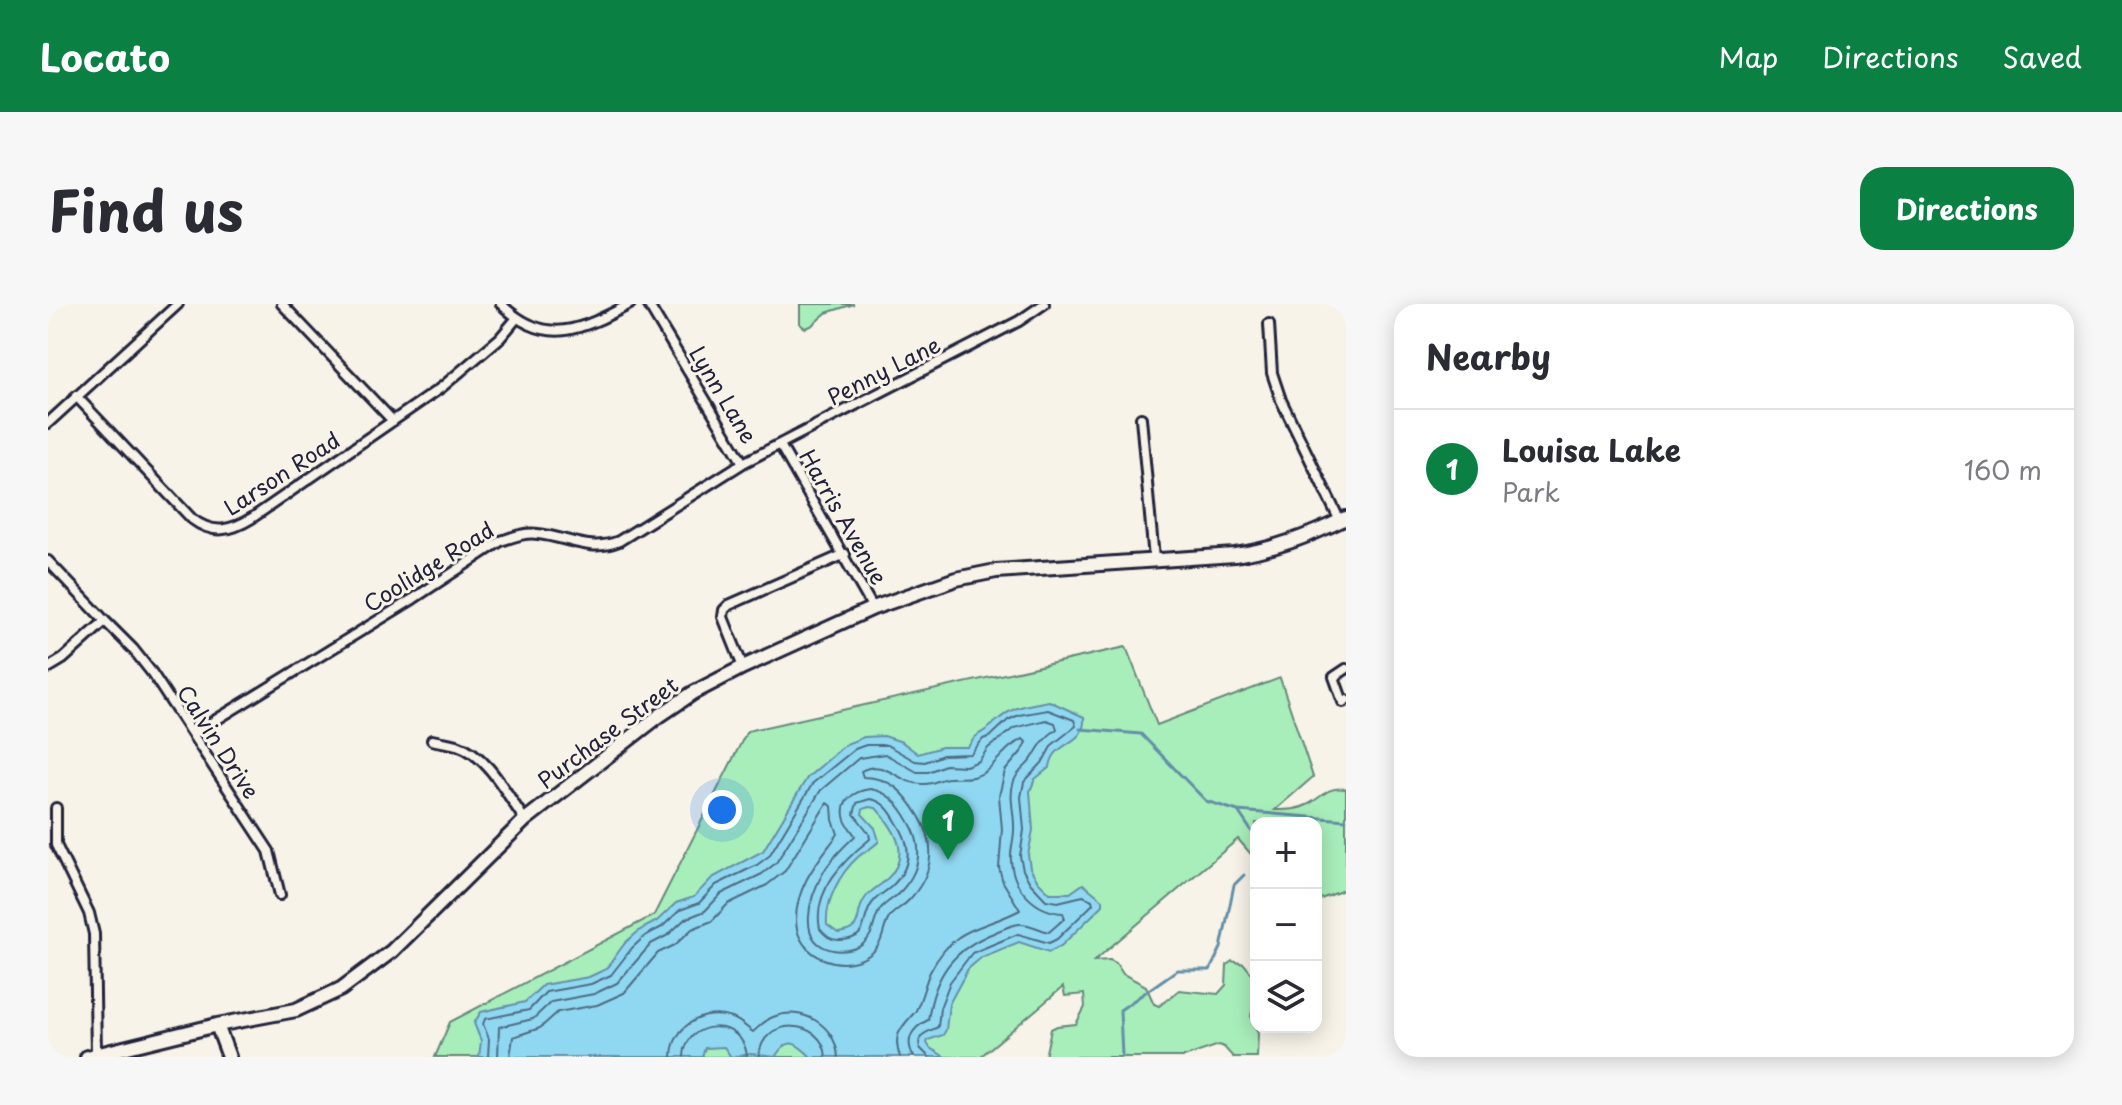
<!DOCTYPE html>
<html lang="en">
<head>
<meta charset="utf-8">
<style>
  :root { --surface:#fff; --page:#f7f7f7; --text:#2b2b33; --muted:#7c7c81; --line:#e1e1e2; --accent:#0b8043 }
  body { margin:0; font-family:"Playpen Sans",sans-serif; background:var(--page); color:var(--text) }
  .controls { position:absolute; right:24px; bottom:24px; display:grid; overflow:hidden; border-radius:16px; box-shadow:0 4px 20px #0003 }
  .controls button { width:72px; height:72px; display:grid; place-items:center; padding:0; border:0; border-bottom:2px solid var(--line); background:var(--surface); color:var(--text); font:40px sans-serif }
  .you { position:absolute; left:674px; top:506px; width:28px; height:28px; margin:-20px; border:6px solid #fff; border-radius:50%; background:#1a73e8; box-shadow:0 0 0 12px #1a73e833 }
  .badge { display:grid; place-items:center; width:52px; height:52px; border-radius:50%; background:var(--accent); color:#fff; font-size:26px; font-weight:700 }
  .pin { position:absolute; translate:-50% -66px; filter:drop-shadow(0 2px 4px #0008) }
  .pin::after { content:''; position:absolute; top:42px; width:28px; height:24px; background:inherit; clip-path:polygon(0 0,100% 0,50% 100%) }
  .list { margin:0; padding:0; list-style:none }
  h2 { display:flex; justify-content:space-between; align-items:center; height:104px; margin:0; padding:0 32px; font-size:34px }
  h2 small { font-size:26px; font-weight:400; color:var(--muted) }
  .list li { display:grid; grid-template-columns:52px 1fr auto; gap:24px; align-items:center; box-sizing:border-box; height:120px; padding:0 32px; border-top:2px solid var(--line) }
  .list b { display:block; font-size:30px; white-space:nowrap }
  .list p { margin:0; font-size:26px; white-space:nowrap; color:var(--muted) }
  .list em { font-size:26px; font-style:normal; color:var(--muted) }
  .icon { flex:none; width:44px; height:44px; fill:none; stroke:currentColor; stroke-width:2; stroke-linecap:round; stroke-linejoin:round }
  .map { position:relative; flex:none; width:1298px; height:753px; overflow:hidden; border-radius:24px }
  header { display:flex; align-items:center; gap:48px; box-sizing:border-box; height:112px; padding:0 40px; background:var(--accent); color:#fff }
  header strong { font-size:38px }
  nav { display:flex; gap:44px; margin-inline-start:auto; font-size:28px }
  .intro { display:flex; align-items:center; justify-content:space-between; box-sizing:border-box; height:192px; padding:0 48px }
  h1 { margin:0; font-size:56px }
  .button { padding:20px 36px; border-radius:24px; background:var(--accent); color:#fff; font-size:28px; font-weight:700 }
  main { display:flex; gap:48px; padding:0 48px }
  aside { flex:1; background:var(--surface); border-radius:24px; box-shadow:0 4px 20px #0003 }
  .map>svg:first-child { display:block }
  .green { fill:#a8eeba; stroke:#65887a; stroke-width:2 }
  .water { fill:#90d8f1; stroke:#648fa8; stroke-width:2; fill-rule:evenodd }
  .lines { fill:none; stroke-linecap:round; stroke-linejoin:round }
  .shore { stroke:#4e6b84; stroke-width:2 }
  .stream { stroke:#648fa8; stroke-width:3 }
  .street-casing { stroke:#22223b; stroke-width:14 }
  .secondary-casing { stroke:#22223b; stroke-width:18 }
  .street { stroke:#f7f3e8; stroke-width:8 }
  .secondary { stroke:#f7f3e8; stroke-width:12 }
  .labels { text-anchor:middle; stroke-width:6; stroke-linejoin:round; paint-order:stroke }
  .street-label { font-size:22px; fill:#22223b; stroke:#f7f3e8 }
</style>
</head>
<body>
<header>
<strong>Locato</strong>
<nav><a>Map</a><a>Directions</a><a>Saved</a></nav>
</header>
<div class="intro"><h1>Find us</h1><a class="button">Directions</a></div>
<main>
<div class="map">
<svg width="1298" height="753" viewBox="0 0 1298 753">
  <rect width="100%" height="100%" fill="#f7f3e8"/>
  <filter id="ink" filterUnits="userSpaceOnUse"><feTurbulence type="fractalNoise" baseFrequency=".0125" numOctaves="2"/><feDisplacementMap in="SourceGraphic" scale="16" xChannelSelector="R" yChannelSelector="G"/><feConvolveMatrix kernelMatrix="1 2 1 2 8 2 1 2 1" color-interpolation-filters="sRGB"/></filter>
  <g filter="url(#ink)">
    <path class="green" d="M 752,0 L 806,0 L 778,9 L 763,22 L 757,24 L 752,20 Z
      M 1078,343 L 1109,421 L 1232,374 L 1265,473 L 1227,506 C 1239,506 1250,506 1261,500 C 1275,492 1280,482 1298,485 L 1298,585 L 1268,597 L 1268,519 L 1208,519 L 1208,556 L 1190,535 L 1046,657 L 1062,656 L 1068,659 L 1075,670 L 1098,682 L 1106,700 L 1111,702 L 1131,686 L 1170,690 L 1178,681 L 1179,661 L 1184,657 L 1196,660 L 1208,675 L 1208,693 L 1203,712 L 1210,730 L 1209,753 L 1185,753 L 1176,743 L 1171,741 L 1136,753 L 997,753 L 1003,725 L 1009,722 L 1028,720 L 1037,703 L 1036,690 L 1017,692 L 1015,683 L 932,753 L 387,753 L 402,718 L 606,611 L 699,427 Z"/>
    <path class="water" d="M 1001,397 L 1036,413 C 1038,443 1006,435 1002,463 L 987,475 L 982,487 L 985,526 L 980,551 L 982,564 L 989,576 L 1002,589 L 1022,589 L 1035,580 L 1055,596 L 1055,601 L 1013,642 L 1001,648 L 971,638 L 934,653 L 920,665 L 901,700 L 898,726 L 895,731 L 880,736 L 879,739 L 882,744 L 897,753 L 763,753 C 748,738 740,732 727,753 L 703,750 L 683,753 L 676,743 L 657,744 L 654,753 L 431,753 L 433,737 L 426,719 L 433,708 L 477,698 L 495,681 L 541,673 L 558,665 L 577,639 L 592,626 L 609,617 L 628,599 L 646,593 L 664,574 L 715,547 L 759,474 L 798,440 L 816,433 L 836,432 L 854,438 L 870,450 L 894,443 L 920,443 C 930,427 931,432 943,422 C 964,402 973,402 1001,397 ZM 821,503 L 828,504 C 848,526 864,552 838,576 C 832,582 823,586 818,593 C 804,611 819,625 790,629 L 779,621 C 777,597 792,569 810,553 C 817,547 825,544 831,537 L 827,524 L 814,510 L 815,505 Z"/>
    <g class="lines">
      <path class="shore" d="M 822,485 C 844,488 856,507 865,525 C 875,548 870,569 853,587 C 848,593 840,597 834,603 C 824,614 828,630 815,640 C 808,646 794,648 785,646 C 747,639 762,592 775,569 C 783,555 795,543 807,532 C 805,527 799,522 797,516 C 791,497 806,487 822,485 Z
        M 822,495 C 836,497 842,507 849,519 C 863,540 865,561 845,581 C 839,587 831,591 826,597 C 811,613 824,635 793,636 C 783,637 778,632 772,625 C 764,587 796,556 822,535 L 821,529 L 806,510 L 809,499 Z
        M 440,753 L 441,735 L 435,720 L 437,715 L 481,706 L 498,688 L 543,680 L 563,671 L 584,644 L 597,632 L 614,623 L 632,606 L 651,599 L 668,581 L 709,561 L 721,552 L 765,479 L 807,445 L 818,441 L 839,441 L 867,457 L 877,458 L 895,451 L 923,450 L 935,435 L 943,432 L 960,416 L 971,411 L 1000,406 L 1026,416 L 1028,422 L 1004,441 L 994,459 L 976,478 L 973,493 L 976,526 L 972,552 L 975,566 L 982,579 L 998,596 L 1010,598 L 1035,592 L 1044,596 L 1045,600 L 1009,635 L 1001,639 L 970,630 L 924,649 L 902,678 L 892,704 L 890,723 C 880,728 868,730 872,744 L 881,753
        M 450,753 L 451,723 L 485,715 L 503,698 L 546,690 L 569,679 L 603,640 L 620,631 L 637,615 L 657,607 L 673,590 L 714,570 L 728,559 L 773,486 L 811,454 L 837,450 L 869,468 L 880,468 L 897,461 L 918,462 L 931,457 L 940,444 L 966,424 L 998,416 L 1007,419 L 1009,425 C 996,434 993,440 985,453 C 980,462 970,466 966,477 C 960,493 967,509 966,526 C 966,536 962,546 963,557 C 965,585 988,608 1015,609 L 1017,614 L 1001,628 C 991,626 982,619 971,620 C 963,621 955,625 948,628 C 906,644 886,671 880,716 C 864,724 856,736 866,753
        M 462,753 L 465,733 L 492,724 L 510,708 L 549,701 L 576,689 L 610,649 L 627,641 L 644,625 L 664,617 L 680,600 L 719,581 L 737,567 L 779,499 L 784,502 L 785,516 L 790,530 C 771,556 748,581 748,616 C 748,654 797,672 825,648 C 837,637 834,622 843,611 C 849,605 857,601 862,595 C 885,570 889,541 871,512 C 857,489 843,473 815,473 L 813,467 C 838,453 851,482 877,480 C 886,480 893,474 901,474 C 914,473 926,476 938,467 C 950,457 960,441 975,435 L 978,438 L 974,447 L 957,467 L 951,492 L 954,525 L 951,564 L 955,578 L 972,606 C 932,627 907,620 882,668 C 877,678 872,703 866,709 C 853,724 844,731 852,753
        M 624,753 C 624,722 656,704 684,714 C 693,717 699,724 705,728 C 711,723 717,716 725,713 C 754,701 788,721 790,753
        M 636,753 C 636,715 696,712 699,753
        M 711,753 C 713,712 775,713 778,753"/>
      <path class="stream" d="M 1032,425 L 1093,430 L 1158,497 L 1190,507 L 1298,516
        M 1190,507 L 1208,534
        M 1074,753 L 1072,706 L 1129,666 L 1162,666 L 1173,644 L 1186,581 L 1196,571"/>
      <g class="street-casing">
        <path id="street" d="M 234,0 L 345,117
          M 453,0 C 498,44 533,26 582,0
          M 600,0 L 695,159
          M 1221,20 L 1224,69 L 1233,96 L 1292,217
          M 28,92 L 144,215 C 165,231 183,227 204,214 L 394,83 L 452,34 L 468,15
          M 1093,114 L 1106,255
          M 0,119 L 130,0
          M 732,141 L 825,304
          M 0,257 L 57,317 L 15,355 L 0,364
          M 57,317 L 85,345 L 104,369 L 221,547 L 232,591
          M 695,363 L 675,313 L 676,306 L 681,301 L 797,250
          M 1298,365 L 1286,373 L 1295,398 L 1298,396
          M 145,430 L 365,295 L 453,237 C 465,233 477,228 490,230 C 519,233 542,249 571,237 L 695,159 L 971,17 L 996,0
          M 384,436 C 392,438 401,439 409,441 C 440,451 459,491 477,516
          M 8,504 L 8,541 L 41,609 L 46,630 L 48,749"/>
      </g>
      <g class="secondary-casing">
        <path id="secondary" d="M 169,721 L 181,753
          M 39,753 L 169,721 L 248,706 L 293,685 L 344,647 L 477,516 L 611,412 L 645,389 L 695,363 L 825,304 L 908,275 L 948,267 L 1187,251 C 1227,245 1261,232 1298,214"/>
      </g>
      <use href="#street" class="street"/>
      <use href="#secondary" class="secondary"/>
    </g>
  </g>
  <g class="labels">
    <g class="street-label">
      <text transform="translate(836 67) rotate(-27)" y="8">Penny Lane</text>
      <text transform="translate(675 91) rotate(59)" y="8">Lynn Lane</text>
      <text transform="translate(234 170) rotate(-33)" y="8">Larson Road</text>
      <text transform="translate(795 213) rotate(60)" y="8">Harris Avenue</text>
      <text transform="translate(381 263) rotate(-32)" y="8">Coolidge Road</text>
      <text transform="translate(560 429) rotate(-37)" y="8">Purchase Street</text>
      <text transform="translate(170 438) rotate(57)" y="8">Calvin Drive</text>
    </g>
  </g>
</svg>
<div class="controls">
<button>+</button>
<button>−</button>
<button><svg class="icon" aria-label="layers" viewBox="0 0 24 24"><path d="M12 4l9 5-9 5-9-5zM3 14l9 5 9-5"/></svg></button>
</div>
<div class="you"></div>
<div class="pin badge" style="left:900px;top:556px">1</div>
</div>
<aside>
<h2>Nearby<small></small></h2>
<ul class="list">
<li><span class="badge">1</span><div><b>Louisa Lake</b><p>Park</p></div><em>160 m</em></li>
</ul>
</aside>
</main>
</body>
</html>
